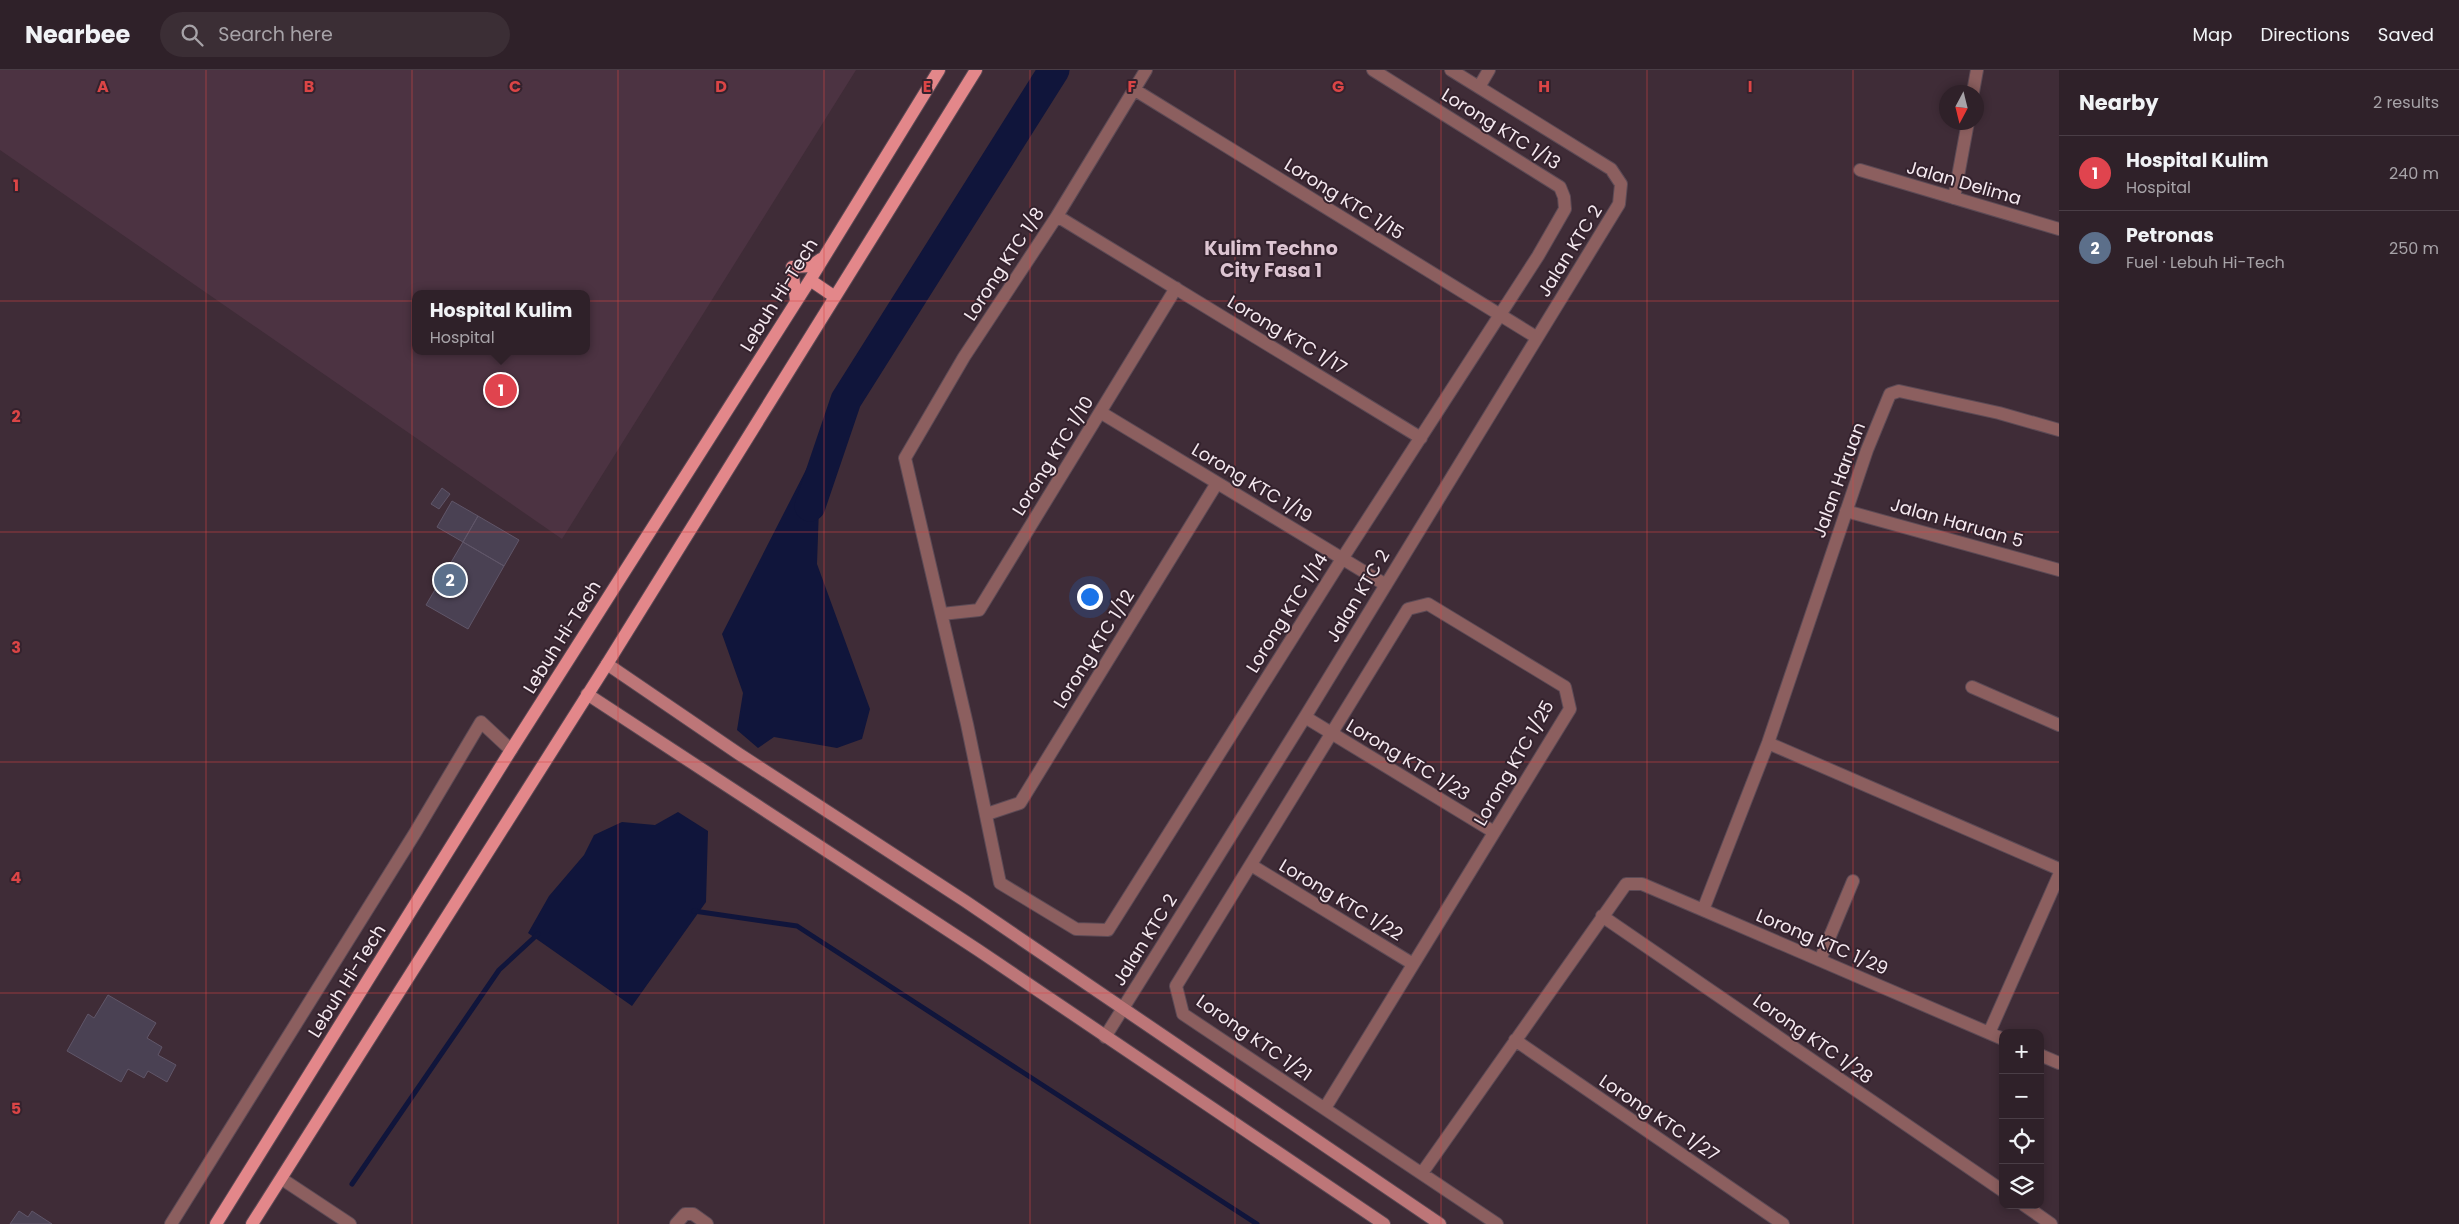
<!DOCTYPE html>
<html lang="en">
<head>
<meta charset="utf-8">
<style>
  :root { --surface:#2f2129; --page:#3b2e35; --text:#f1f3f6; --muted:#a7a3a8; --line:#4a3e46; --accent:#b45309 }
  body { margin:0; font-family:Poppins,sans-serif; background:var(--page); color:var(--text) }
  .controls { position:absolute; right:15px; bottom:15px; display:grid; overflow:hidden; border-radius:10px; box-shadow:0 2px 8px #0003 }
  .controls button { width:45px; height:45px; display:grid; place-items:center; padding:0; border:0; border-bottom:1px solid var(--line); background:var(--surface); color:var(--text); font:25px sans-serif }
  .compass { position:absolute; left:1939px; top:15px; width:45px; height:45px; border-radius:50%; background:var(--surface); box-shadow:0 2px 8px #0003; rotate:187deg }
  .you { position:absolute; left:1089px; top:526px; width:18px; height:18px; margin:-12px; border:4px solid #fff; border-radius:50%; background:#1a73e8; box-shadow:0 0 0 8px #1a73e833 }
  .badge { display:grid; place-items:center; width:32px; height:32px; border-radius:50%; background:var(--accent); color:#fff; font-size:16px; font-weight:700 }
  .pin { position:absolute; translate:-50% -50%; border:2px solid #fff; box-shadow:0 1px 5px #0006 }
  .popup { position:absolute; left:412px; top:220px; width:178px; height:65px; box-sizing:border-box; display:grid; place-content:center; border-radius:10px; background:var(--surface); filter:drop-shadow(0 1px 4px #0005); font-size:16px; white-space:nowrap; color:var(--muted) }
  .popup b { font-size:19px; color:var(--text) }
  .popup::after { content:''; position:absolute; left:50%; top:100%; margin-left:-10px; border:10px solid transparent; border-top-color:var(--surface) }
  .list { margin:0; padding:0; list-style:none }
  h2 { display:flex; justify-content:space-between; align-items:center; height:65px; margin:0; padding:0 20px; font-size:21px }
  h2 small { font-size:16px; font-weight:400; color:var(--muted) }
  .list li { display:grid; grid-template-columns:32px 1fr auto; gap:15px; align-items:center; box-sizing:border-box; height:75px; padding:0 20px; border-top:1px solid var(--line) }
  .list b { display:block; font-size:19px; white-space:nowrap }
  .list p { margin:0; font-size:16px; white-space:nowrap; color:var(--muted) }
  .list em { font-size:16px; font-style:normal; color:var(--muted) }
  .icon { flex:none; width:28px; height:28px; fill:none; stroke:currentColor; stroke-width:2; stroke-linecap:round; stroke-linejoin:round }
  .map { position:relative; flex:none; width:2059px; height:1154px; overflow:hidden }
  header { display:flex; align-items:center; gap:30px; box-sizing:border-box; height:70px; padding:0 25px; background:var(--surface); border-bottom:1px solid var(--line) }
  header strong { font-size:24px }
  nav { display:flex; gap:28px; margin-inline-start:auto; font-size:18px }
  .search { width:350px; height:45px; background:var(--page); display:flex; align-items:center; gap:12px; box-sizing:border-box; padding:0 18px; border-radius:28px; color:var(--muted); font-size:19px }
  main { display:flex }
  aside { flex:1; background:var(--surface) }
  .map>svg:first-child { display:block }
  .built { fill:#4c3342; fill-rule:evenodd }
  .water { fill:#10153b }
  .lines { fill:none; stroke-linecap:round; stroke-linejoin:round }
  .stream { stroke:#10153b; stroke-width:5 }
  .river { stroke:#10153b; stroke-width:31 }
  .building { fill:#4a4153; stroke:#605669 }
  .street-casing { stroke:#5c4a55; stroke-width:14 }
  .secondary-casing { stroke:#5c4a55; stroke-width:14 }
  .primary-casing { stroke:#5c4a55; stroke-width:14 }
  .street { stroke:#8c5f5f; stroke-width:12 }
  .secondary { stroke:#bd7678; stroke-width:12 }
  .primary { stroke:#e3878a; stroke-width:12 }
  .grid { fill:none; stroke:#db4546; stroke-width:1; stroke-opacity:0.55 }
  .labels { text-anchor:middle; stroke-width:4; stroke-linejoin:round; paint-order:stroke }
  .street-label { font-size:18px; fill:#f5e9f0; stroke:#34222d }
  .neighbourhood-label { font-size:19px; font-weight:bold; fill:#ddc5d2; stroke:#34222d }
  .grid-label { font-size:16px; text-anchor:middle; font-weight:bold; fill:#db4546; stroke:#34222d; stroke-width:4; stroke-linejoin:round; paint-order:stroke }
</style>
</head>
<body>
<header>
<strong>Nearbee</strong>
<div class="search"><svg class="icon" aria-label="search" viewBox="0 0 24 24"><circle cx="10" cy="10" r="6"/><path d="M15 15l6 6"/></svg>Search here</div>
<nav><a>Map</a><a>Directions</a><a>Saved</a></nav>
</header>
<main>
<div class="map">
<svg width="2059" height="1154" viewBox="0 0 2059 1154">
  <rect width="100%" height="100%" fill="#3f2c37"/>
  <path class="built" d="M 0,0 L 856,0 L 562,469 L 0,80 ZM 416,224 L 586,224 L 586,281 L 416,281 Z"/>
  <path class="water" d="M 811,390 L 831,400 L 819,438 L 817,494 L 870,639 L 862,669 L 837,678 L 774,667 L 758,678 L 737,660 L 743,623 L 722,564 Z
    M 678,742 L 708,761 L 706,832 L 632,936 L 528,863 L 549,826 L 584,785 L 594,765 L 622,752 L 655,755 Z"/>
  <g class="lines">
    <path class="stream" d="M 694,841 L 797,856 L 1257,1154
      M 352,1114 L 499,900 L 538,864"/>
    <path class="river" d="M 810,436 L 846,330 L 1054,0"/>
  </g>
  <path class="building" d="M 442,418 L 450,424 L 439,439 L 431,434 Z
    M 452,431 L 478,446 L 463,472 L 437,457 Z
    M 478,446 L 519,470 L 504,496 L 463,472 Z
    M 463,472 L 504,496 L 468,559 L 426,535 Z
    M 108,925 L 156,953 L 147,968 L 162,977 L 158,985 L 176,995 L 167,1012 L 148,1001 L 144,1008 L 128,999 L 121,1012 L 67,981 L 88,944 L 94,948 Z
    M 19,1141 L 28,1147 L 32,1141 L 52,1154 L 10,1154 Z"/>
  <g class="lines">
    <g class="street-casing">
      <path id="street" d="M 1146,0 L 1057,146 L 964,287 L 905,388 L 967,654 L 1000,813 L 1076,859 L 1108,860 L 1342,489 L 1538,186 L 1565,139 L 1564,127 L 1560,117 L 1373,0
        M 1479,17 L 1489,0
        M 1135,20 L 1536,267
        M 1973,22 L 1977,0
        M 1860,100 L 2059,159
        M 1954,128 L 1968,52
        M 1057,146 L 1421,368
        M 1100,342 L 1386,515
        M 1846,441 L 2059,500
        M 942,544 L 979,540 L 1176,218
        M 1972,617 L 2059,655
        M 1305,647 L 1494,762
        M 1768,673 L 2059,799
        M 987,744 L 1020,733 L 1217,413
        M 1251,795 L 1413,894
        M 1703,840 L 1768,673 L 1867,380 L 1890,324 L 1899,321 L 1999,343 L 2059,360
        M 1602,846 L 2003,1121
        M 1820,890 L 1853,811
        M 1989,963 L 2059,805
        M 1105,967 L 1305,647 L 1619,134 L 1621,114 L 1611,99 L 1451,0
        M 1515,970 L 1783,1154
        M 2040,985 L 2059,993
        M 1325,1038 L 1570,639 L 1565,617 L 1428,534 L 1408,539 L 1176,916 L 1183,944 L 1497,1154
        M 1422,1103 L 1626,814 L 1642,814 L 1703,840 L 2003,969
        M 282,1109 L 350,1154
        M 2024,1135 L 2051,1154
        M 171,1154 L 415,763 L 481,652 L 511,680
        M 676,1154 L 685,1144 L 693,1144 L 707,1154"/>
    </g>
    <g class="secondary-casing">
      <path id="secondary" d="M 607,594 L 739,684 L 965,831 L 1440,1154
        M 587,624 L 978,880 L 1384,1154"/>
    </g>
    <g class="primary-casing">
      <path id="primary" d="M 810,210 L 835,227
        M 796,231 L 792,197 L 811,196 L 821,189
        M 216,1154 L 511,680 L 810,210 L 939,0
        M 252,1154 L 607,594 L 976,0"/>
    </g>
    <use href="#street" class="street"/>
    <use href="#secondary" class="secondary"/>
    <use href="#primary" class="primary"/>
  </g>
  <path class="grid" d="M 206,0 L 206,1154M 412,0 L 412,1154M 618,0 L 618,1154M 824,0 L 824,1154M 1030,0 L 1030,1154M 1235,0 L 1235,1154M 1441,0 L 1441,1154M 1647,0 L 1647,1154M 1853,0 L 1853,1154M 0,231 L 2059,231M 0,462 L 2059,462M 0,692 L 2059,692M 0,923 L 2059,923"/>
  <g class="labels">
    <g class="street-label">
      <text transform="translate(1501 59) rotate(32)" y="6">Lorong KTC 1/13</text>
      <text transform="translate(1964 113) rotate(16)" y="6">Jalan Delima</text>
      <text transform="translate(1344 129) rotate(32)" y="6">Lorong KTC 1/15</text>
      <text transform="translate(1570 181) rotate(-58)" y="6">Jalan KTC 2</text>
      <text transform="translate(1004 194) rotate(-57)" y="6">Lorong KTC 1/8</text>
      <text transform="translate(779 225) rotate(-58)" y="6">Lebuh Hi-Tech</text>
      <text transform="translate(1287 265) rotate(31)" y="6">Lorong KTC 1/17</text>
      <text transform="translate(1053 386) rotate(-58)" y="6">Lorong KTC 1/10</text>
      <text transform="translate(1839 410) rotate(-70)" y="6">Jalan Haruan</text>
      <text transform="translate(1252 413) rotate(31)" y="6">Lorong KTC 1/19</text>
      <text transform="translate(1957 453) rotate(16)" y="6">Jalan Haruan 5</text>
      <text transform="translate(1358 526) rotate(-59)" y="6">Jalan KTC 2</text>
      <text transform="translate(1287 543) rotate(-58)" y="6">Lorong KTC 1/14</text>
      <text transform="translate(562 567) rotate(-58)" y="6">Lebuh Hi-Tech</text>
      <text transform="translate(1094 579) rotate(-58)" y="6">Lorong KTC 1/12</text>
      <text transform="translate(1408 690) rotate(31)" y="6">Lorong KTC 1/23</text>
      <text transform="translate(1514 693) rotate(-60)" y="6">Lorong KTC 1/25</text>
      <text transform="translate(1341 830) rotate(31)" y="6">Lorong KTC 1/22</text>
      <text transform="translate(1145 870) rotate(-58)" y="6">Jalan KTC 2</text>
      <text transform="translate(1822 872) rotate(23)" y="6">Lorong KTC 1/29</text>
      <text transform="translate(347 911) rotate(-58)" y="6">Lebuh Hi-Tech</text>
      <text transform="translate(1254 968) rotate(35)" y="6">Lorong KTC 1/21</text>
      <text transform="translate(1813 969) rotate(35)" y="6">Lorong KTC 1/28</text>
      <text transform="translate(1659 1048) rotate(34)" y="6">Lorong KTC 1/27</text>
    </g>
    <g class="neighbourhood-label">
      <text x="1271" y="185">Kulim Techno<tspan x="1271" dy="22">City Fasa 1</tspan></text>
    </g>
  </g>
  <g class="grid-label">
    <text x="103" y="22">A</text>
    <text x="309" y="22">B</text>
    <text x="515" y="22">C</text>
    <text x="721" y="22">D</text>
    <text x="927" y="22">E</text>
    <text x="1132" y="22">F</text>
    <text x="1338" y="22">G</text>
    <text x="1544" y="22">H</text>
    <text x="1750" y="22">I</text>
    <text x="16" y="121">1</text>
    <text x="16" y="352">2</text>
    <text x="16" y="583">3</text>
    <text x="16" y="813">4</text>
    <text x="16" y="1044">5</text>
  </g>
</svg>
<div class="controls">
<button>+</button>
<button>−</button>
<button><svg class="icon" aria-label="locate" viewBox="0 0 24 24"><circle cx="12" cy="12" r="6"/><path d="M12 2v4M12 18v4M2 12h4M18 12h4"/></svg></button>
<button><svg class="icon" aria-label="layers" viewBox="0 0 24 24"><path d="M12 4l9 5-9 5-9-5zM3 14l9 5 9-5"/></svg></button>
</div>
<svg class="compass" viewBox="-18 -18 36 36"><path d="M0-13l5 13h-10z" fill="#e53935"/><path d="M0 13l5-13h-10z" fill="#a7a3a8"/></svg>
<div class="you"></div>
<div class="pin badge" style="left:501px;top:320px;background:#e0444e">1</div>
<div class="popup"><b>Hospital Kulim</b>Hospital</div>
<div class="pin badge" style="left:450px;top:510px;background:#5c6f8a">2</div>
</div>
<aside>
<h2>Nearby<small>2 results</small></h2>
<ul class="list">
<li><span class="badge" style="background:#e0444e">1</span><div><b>Hospital Kulim</b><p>Hospital</p></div><em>240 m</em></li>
<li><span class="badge" style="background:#5c6f8a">2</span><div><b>Petronas</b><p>Fuel · Lebuh Hi-Tech</p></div><em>250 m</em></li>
</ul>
</aside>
</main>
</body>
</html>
